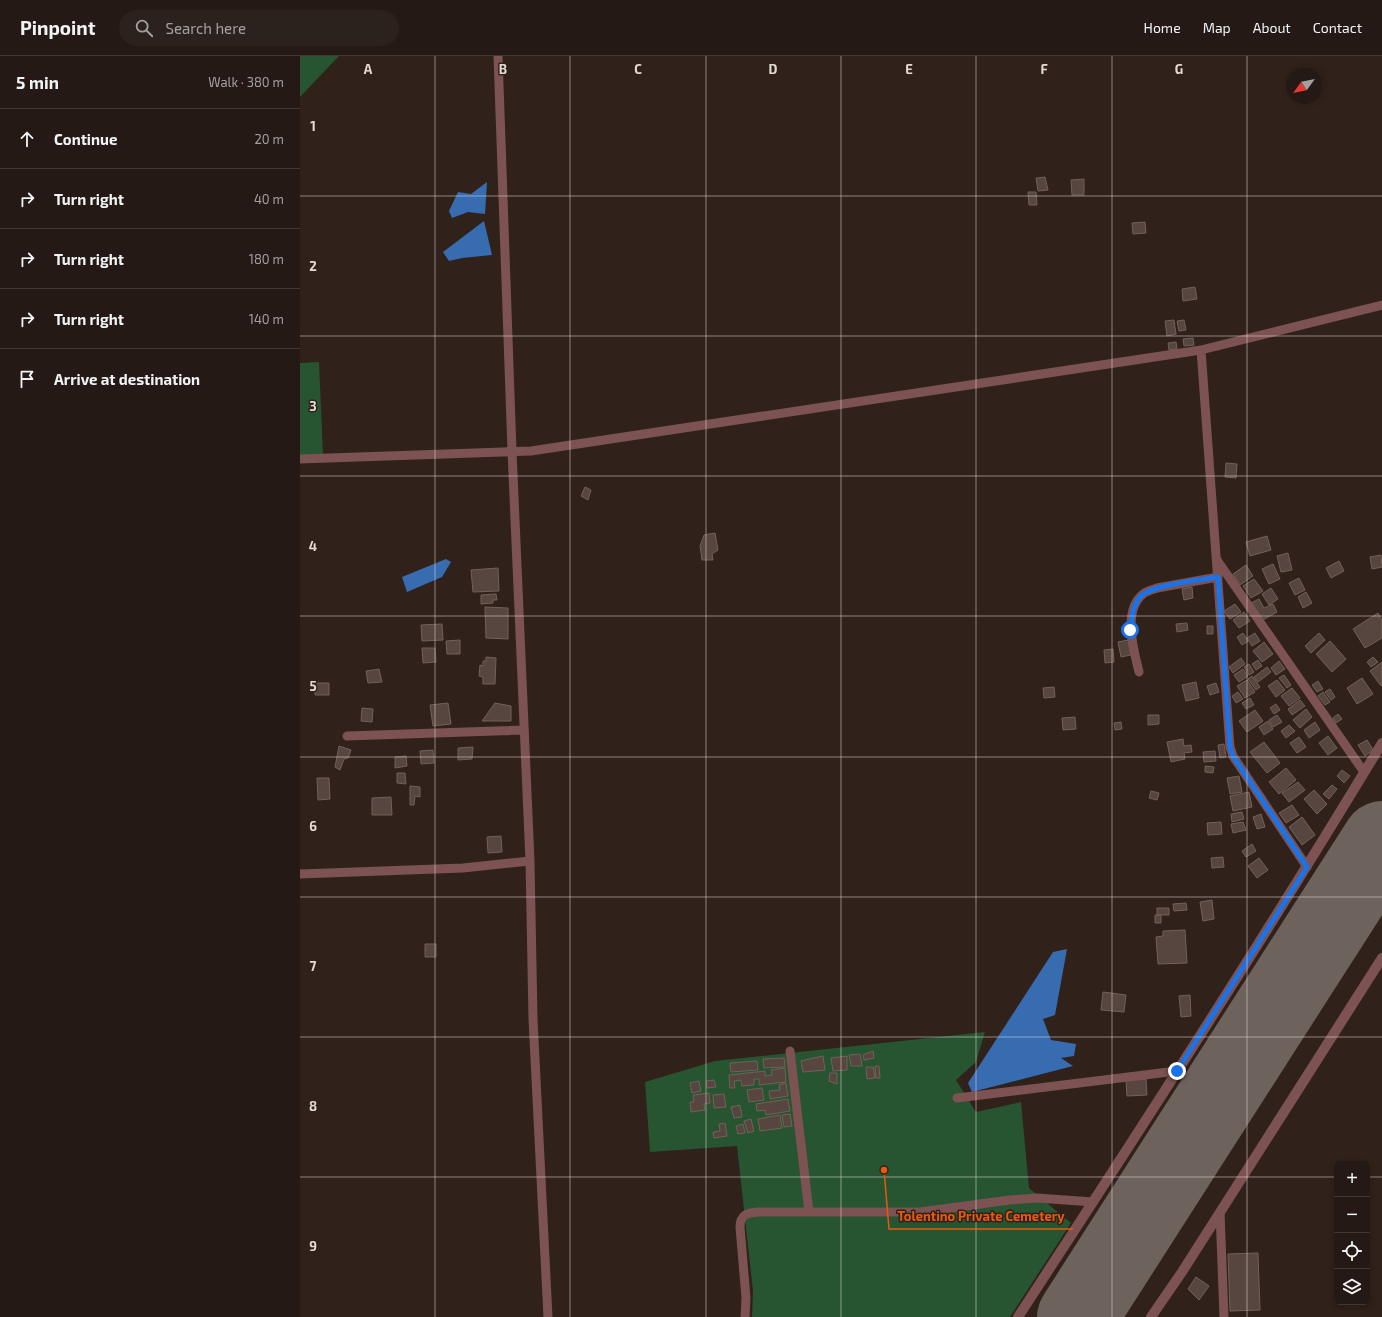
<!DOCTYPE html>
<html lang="en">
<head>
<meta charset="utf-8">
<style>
  :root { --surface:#241914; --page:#2c221d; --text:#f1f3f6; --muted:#a3a0a0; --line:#413834 }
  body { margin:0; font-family:"Exo 2",sans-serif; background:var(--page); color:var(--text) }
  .controls { position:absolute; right:12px; bottom:12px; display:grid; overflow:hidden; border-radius:6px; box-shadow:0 2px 6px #0003 }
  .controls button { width:36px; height:36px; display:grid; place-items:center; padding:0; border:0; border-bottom:1px solid var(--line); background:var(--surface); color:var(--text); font:20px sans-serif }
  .compass { position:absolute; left:986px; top:12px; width:36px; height:36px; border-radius:50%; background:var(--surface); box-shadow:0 2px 6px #0003; rotate:237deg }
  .stop { position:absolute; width:12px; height:12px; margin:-9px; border:3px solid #1a73e8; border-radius:50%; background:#fff }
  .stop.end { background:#1a73e8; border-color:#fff; box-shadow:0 1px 4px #0008 }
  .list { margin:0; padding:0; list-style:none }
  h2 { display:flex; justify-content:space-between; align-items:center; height:52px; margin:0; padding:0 16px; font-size:17px }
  h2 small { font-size:13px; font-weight:400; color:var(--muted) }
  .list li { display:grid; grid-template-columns:26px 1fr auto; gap:12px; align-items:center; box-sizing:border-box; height:60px; padding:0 16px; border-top:1px solid var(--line) }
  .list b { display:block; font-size:15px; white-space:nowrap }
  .list em { font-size:13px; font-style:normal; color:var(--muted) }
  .icon { flex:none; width:22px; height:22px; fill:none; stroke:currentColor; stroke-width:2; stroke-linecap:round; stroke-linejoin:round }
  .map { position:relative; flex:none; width:1082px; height:1261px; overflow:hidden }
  header { display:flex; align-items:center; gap:24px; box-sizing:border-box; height:56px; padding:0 20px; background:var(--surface); border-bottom:1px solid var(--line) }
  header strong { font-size:19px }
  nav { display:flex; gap:22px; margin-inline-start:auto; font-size:14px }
  .search { width:280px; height:36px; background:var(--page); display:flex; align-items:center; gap:10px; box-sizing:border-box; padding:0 14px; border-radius:22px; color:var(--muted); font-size:15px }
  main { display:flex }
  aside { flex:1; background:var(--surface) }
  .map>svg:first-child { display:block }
  .green { fill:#275531 }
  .water { fill:#376cb1 }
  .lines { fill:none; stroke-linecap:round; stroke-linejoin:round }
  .runway { stroke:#6e625c; stroke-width:80 }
  .building { fill:#56463f; stroke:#726159 }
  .minor { stroke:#7c5252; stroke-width:9 }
  .tertiary { stroke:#7c5252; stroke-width:10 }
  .route { stroke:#1a73e8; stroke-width:5 }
  .grid { fill:none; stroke:#e2d8d4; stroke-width:1; stroke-opacity:0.55 }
  .grid-label { font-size:13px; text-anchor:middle; font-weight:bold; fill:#e2d8d4; stroke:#30211a; stroke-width:3; stroke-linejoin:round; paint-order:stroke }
  .leader { fill:none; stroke:#e8590c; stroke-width:1.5 }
  .callout-dot { fill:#e8590c; stroke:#30211a; stroke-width:1.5 }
  .callout-label { font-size:13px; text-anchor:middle; font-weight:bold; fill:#e8590c; stroke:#30211a; stroke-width:3; stroke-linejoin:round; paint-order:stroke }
</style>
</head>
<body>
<header>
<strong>Pinpoint</strong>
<div class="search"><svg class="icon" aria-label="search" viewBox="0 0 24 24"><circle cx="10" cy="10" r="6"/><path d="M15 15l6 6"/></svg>Search here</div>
<nav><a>Home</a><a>Map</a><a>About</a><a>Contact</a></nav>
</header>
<main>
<aside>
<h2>5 min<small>Walk · 380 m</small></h2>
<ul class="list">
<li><svg class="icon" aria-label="ahead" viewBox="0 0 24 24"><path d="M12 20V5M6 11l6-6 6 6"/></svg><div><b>Continue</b></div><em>20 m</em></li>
<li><svg class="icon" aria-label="right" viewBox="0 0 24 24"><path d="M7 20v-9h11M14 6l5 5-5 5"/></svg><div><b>Turn right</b></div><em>40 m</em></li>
<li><svg class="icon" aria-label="right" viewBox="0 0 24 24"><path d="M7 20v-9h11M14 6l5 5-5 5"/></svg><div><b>Turn right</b></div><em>180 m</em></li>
<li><svg class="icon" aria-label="right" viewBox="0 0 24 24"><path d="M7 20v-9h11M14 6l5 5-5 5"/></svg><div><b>Turn right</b></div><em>140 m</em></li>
<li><svg class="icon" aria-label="arrive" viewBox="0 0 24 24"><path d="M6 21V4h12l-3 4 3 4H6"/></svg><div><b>Arrive at destination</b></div></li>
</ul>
</aside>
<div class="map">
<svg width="1082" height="1261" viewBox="0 0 1082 1261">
  <rect width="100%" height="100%" fill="#30211a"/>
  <path class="green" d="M 0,0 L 39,0 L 0,41 Z
    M 19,306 L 23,399 L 0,400 L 0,307 Z
    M 685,976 L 676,1006 L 656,1024 L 676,1056 L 721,1046 L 729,1132 L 771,1167 L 710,1261 L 452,1261 L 453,1235 L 437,1090 L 350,1096 L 345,1026 L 415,1005 Z"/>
  <path class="water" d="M 187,126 L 185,158 L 168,156 L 152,162 L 149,155 L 158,136 L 171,138 Z
    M 184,165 L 192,199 L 162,202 L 149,205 L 143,196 Z
    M 146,503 L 151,506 L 142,521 L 107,536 L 102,521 Z
    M 767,893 L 755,959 L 743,963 L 751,984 L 776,988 L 774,1000 L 761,1002 L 773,1010 L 672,1036 L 668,1027 L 753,896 Z"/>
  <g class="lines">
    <path class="runway" d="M 777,1261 L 1082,785"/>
  </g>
  <path class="building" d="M 745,121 L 748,134 L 738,135 L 736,122 Z
    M 784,123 L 784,139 L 772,139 L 771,124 Z
    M 728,136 L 736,136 L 737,149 L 729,149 Z
    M 845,166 L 846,177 L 833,178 L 832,167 Z
    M 895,231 L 897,243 L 883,245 L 882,233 Z
    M 874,264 L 876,278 L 867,280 L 865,265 Z
    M 884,264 L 886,274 L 879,275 L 877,265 Z
    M 893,282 L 894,289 L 884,290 L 883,283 Z
    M 876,286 L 877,293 L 869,294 L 868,287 Z
    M 926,407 L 937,408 L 936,422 L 925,421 Z
    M 285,431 L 291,434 L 288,444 L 281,440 Z
    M 415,477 L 418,494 L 412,498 L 413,504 L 402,504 L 400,490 L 404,479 Z
    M 967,480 L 971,494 L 950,500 L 946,486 Z
    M 988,497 L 992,514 L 981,516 L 977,500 Z
    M 1081,499 L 1082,511 L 1072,513 L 1070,501 Z
    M 1039,505 L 1044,515 L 1031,522 L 1026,512 Z
    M 973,508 L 980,523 L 969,528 L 962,513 Z
    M 946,509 L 953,520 L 940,529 L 933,518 Z
    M 198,512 L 199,535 L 173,536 L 171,514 Z
    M 999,522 L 1005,534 L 995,539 L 989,527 Z
    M 954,523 L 963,535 L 951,542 L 943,530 Z
    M 892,531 L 893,542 L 884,544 L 882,533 Z
    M 971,532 L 978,543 L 969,549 L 962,538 Z
    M 1006,536 L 1012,547 L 1003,552 L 998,541 Z
    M 196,538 L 197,544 L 193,544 L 193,547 L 181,548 L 181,539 Z
    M 959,543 L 964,552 L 973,548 L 977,556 L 961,565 L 951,547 Z
    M 935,548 L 941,556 L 930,563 L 924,555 Z
    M 185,551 L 208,552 L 208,583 L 186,582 Z
    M 944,556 L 950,565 L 939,572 L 933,564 Z
    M 1078,557 L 1082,564 L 1082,582 L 1065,592 L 1053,573 Z
    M 887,567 L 888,574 L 877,576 L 876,568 Z
    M 142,568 L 143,584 L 122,585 L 121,569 Z
    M 907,570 L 913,570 L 913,578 L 907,578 Z
    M 943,577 L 948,585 L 942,589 L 937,581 Z
    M 955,577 L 960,585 L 952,590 L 947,582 Z
    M 1019,577 L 1025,584 L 1011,597 L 1005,590 Z
    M 160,584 L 160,598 L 147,598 L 146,585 Z
    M 828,584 L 831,599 L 821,601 L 818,586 Z
    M 1030,585 L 1046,603 L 1032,616 L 1016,598 Z
    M 964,586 L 973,598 L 962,606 L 953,595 Z
    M 122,592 L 135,592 L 136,606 L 123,607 Z
    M 813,593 L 814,606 L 805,607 L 804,594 Z
    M 186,601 L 196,602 L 195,628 L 183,628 L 183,621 L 179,620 L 180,609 L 183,610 L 183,605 L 186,605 Z
    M 1073,601 L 1078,606 L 1071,611 L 1067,606 Z
    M 941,602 L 945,608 L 933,617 L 929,611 Z
    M 958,604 L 962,610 L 956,614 L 952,608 Z
    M 979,605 L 985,613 L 976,619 L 971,612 Z
    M 1082,606 L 1082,629 L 1081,630 L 1070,615 Z
    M 949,608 L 954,616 L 949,619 L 944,611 Z
    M 967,611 L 971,616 L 958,626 L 954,621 Z
    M 79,613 L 82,626 L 68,627 L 66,615 Z
    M 943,613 L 948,620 L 939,626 L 934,619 Z
    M 984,619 L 991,629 L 987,632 L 979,622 Z
    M 952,620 L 960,631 L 956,634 L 948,623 Z
    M 1062,622 L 1073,638 L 1057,648 L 1047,632 Z
    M 947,624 L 955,636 L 945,642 L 937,630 Z
    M 977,624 L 985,634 L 976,641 L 968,630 Z
    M 1018,625 L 1023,633 L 1017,636 L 1012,629 Z
    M 896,626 L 899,642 L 886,645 L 882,629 Z
    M 15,627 L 29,627 L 29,639 L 15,639 Z
    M 916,627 L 919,636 L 910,639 L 907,630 Z
    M 754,631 L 755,641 L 744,642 L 743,632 Z
    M 992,632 L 1000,642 L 989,650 L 981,640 Z
    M 1030,633 L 1035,641 L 1031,644 L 1025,636 Z
    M 938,636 L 943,643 L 936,647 L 932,640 Z
    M 1023,636 L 1030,646 L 1025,649 L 1018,640 Z
    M 950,642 L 954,649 L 946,653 L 942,647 Z
    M 1000,644 L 1005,650 L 992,659 L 988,653 Z
    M 148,647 L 151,668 L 133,670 L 130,649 Z
    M 195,647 L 211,650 L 211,665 L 182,665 Z
    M 976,648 L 980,654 L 974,658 L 970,652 Z
    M 62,652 L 73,653 L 72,666 L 61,665 Z
    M 1006,653 L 1012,661 L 1000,672 L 993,664 Z
    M 955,654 L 963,665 L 947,676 L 939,665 Z
    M 1038,658 L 1042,663 L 1036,667 L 1033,662 Z
    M 848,659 L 859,659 L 859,668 L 848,669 Z
    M 977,659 L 982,666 L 973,671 L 969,664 Z
    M 775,661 L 776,673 L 763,674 L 762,662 Z
    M 968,665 L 973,673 L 964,679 L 959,671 Z
    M 821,666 L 822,673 L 815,674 L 814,667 Z
    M 1015,666 L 1020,674 L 1009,682 L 1004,674 Z
    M 989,669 L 995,675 L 986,682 L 981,675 Z
    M 1028,680 L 1037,692 L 1028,699 L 1019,687 Z
    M 999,681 L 1006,691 L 997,697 L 990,687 Z
    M 883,683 L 884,690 L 891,689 L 892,696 L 884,697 L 885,703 L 871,706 L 867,686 Z
    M 1067,684 L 1073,694 L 1065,700 L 1058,689 Z
    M 964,686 L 980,707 L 967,717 L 950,696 Z
    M 924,688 L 926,701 L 920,702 L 918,689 Z
    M 39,690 L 51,694 L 48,702 L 44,703 L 40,714 L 35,711 Z
    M 173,691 L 172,703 L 158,704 L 158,692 Z
    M 133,694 L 134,707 L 121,708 L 120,695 Z
    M 915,695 L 916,705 L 904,706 L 903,696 Z
    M 106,700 L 107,710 L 95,712 L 95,701 Z
    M 905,710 L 914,711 L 913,717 L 905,716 Z
    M 986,712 L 996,724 L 979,738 L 969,726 Z
    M 1042,714 L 1050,720 L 1044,727 L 1037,720 Z
    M 97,717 L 105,717 L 106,728 L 97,727 Z
    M 939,720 L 942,736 L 930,738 L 927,722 Z
    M 17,722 L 29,722 L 30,743 L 18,744 Z
    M 998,726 L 1005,734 L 989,746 L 982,737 Z
    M 1032,729 L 1037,733 L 1029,743 L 1023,738 Z
    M 110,730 L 120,731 L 120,741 L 115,740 L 114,749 L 110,749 Z
    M 1014,734 L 1027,748 L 1017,758 L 1004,743 Z
    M 851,735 L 859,737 L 857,744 L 849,742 Z
    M 949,736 L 952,751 L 933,755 L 930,740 Z
    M 91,741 L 92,759 L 72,759 L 72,742 Z
    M 992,749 L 999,759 L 986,767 L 979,757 Z
    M 942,756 L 944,763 L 932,766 L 931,758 Z
    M 961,758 L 965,771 L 957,773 L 953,761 Z
    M 1002,761 L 1015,779 L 1002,789 L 989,771 Z
    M 921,766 L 922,778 L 908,779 L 907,767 Z
    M 943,766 L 946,774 L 933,777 L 931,768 Z
    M 201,780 L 202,796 L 188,797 L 187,781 Z
    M 952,788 L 956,795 L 946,801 L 942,795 Z
    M 923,801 L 924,811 L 912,812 L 911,802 Z
    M 959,802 L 968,814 L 957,822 L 948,810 Z
    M 912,844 L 914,863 L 903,865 L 900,846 Z
    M 886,847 L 887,854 L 874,855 L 873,848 Z
    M 857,852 L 869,852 L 869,859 L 857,859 Z
    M 855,859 L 861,859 L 861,867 L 855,867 Z
    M 885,874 L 887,907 L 858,908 L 856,881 L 863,880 L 863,875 Z
    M 125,888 L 136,888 L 136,901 L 125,901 Z
    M 803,936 L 826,939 L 824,956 L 801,954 Z
    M 890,939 L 891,960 L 881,961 L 879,940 Z
    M 573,995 L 574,1002 L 564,1004 L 563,999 Z
    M 560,998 L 562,1010 L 551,1010 L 549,999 Z
    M 523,1000 L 525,1014 L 503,1016 L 501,1005 Z
    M 547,1000 L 547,1014 L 533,1015 L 531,1002 Z
    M 484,1002 L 485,1011 L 464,1012 L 463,1003 Z
    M 457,1005 L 458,1014 L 431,1016 L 430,1007 Z
    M 575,1010 L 579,1010 L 580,1022 L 576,1022 Z
    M 566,1011 L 573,1011 L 575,1022 L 567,1023 Z
    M 485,1012 L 486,1026 L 459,1029 L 459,1023 L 454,1023 L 454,1029 L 442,1030 L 441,1024 L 434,1025 L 435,1032 L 430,1032 L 429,1019 L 465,1015 L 465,1020 L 472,1019 L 471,1014 Z
    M 530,1017 L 537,1017 L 537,1028 L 529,1025 Z
    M 846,1023 L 847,1039 L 827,1040 L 826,1025 Z
    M 414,1024 L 416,1031 L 407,1032 L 406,1025 Z
    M 399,1025 L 401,1035 L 392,1037 L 390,1027 Z
    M 486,1027 L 488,1040 L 470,1043 L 469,1035 L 480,1034 L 479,1029 Z
    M 462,1032 L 464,1044 L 449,1046 L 447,1034 Z
    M 409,1037 L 410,1047 L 404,1048 L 405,1054 L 391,1056 L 390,1046 L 394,1046 L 393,1039 Z
    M 424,1038 L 426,1051 L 414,1052 L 413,1039 Z
    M 488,1043 L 490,1055 L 466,1059 L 465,1054 L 457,1055 L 456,1048 Z
    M 440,1049 L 442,1061 L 434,1062 L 431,1051 Z
    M 490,1058 L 492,1070 L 484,1071 L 482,1059 Z
    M 480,1059 L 482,1072 L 460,1075 L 458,1063 Z
    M 451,1063 L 454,1075 L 448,1077 L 444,1065 Z
    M 425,1067 L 427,1080 L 414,1082 L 413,1076 L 420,1075 L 419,1068 Z
    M 443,1068 L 445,1077 L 438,1078 L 436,1070 Z
    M 958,1197 L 960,1254 L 930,1255 L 928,1198 Z
    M 896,1221 L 909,1230 L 899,1244 L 888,1233 Z"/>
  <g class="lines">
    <path class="minor" d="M 198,0 L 212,395 L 230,805 L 233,963 L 248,1261
      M 901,294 L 930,691 L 933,700 L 1007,811
      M 0,403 L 231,395 L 901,294 L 1082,249
      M 917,504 L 1064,716
      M 839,616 C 834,595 822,555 843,538 C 847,535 852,534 857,532 L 918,521
      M 47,680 L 224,674
      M 0,818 L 163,812 L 230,805
      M 490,995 L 509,1156
      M 657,1042 L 877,1015
      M 920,1156 L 924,1261
      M 445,1261 L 446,1242 L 440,1171 C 440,1159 447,1157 457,1156 L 620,1156 L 710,1144 L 737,1142 L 793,1146"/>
    <path class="tertiary" d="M 718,1261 C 842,1071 965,881 1082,687
      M 851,1261 L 882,1216 L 1082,902"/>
  </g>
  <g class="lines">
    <path class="route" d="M 830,574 C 832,564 832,550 840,541 C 850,529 901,524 918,521 L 930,691 L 933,700 L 1007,811 L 877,1015"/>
  </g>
  <path class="grid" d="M 135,0 L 135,1261M 270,0 L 270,1261M 406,0 L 406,1261M 541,0 L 541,1261M 676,0 L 676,1261M 812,0 L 812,1261M 947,0 L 947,1261M 0,140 L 1082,140M 0,280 L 1082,280M 0,420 L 1082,420M 0,560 L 1082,560M 0,701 L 1082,701M 0,841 L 1082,841M 0,981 L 1082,981M 0,1121 L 1037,1121M 1067,1121 L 1082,1121"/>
  <g class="grid-label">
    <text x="68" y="18">A</text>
    <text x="203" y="18">B</text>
    <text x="338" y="18">C</text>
    <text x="473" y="18">D</text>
    <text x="609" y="18">E</text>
    <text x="744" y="18">F</text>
    <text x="879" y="18">G</text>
    <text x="13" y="75">1</text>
    <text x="13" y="215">2</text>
    <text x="13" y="355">3</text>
    <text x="13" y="495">4</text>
    <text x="13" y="635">5</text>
    <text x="13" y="775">6</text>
    <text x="13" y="915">7</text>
    <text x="13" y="1055">8</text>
    <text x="13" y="1195">9</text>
  </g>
  <path class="leader" d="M584 1114L589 1173H773"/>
  <circle class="callout-dot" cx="584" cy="1114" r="4"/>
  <g class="callout-label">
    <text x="681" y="1165">Tolentino Private Cemetery</text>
  </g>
</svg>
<div class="controls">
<button>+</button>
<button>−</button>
<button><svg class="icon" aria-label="locate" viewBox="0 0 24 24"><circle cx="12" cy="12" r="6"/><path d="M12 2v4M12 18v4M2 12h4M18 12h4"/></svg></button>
<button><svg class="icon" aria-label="layers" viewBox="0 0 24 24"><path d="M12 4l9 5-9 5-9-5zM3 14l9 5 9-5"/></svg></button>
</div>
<svg class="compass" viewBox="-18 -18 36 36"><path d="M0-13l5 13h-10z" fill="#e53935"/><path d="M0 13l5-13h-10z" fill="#a3a0a0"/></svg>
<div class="stop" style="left:830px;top:574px"></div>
<div class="stop end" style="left:877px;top:1015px"></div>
</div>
</main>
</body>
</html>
